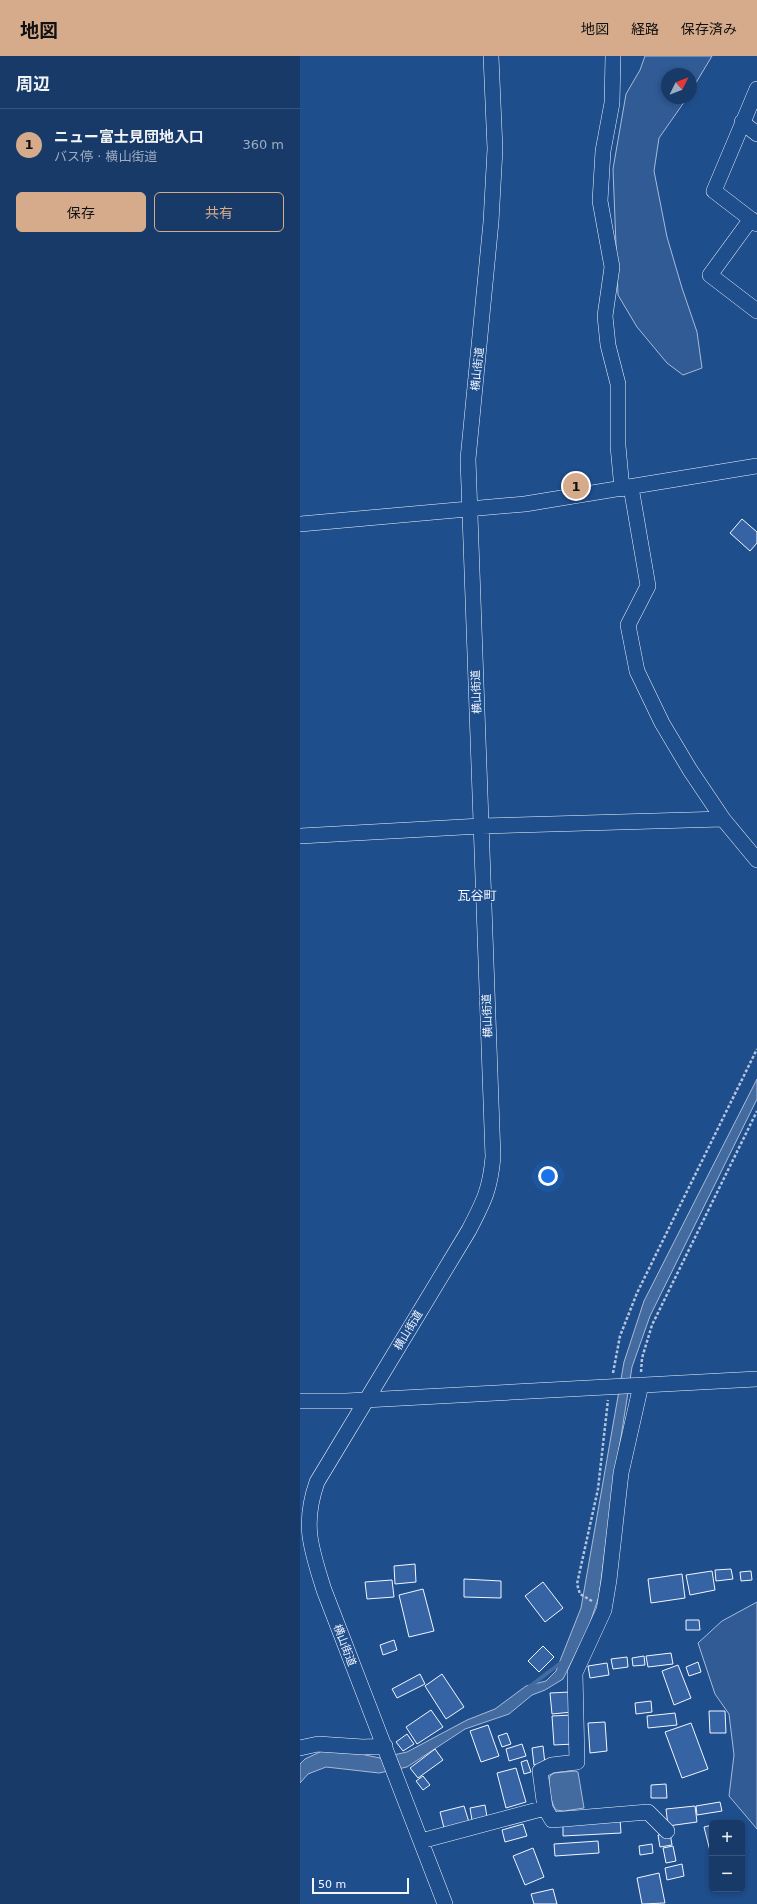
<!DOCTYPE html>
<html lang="ja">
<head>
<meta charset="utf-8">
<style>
  :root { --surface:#173a69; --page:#244571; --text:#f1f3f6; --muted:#9eadc0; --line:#36547d; --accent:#d6ab8b }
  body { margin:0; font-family:"DejaVu Sans","Noto Sans JP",sans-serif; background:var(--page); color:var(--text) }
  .controls { position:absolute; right:12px; bottom:12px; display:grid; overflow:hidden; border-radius:6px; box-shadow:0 2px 6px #0003 }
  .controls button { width:36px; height:36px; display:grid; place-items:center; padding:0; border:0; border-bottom:1px solid var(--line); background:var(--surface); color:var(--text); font:20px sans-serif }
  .compass { position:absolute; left:361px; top:12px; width:36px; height:36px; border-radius:50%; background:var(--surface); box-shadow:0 2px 6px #0003; rotate:47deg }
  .scale { position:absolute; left:12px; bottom:10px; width:97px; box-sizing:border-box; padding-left:4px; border:2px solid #f2f6ff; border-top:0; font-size:11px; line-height:14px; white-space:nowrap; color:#f2f6ff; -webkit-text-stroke:3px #1f4e8c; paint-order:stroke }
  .you { position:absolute; left:248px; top:1120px; width:14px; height:14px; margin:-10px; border:3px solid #fff; border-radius:50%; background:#1a73e8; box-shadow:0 0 0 6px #1a73e833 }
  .badge { display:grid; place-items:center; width:26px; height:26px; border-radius:50%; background:var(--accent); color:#111; font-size:13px; font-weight:700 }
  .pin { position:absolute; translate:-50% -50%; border:2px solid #fff; box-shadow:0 1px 4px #0006 }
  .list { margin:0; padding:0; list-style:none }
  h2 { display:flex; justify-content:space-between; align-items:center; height:52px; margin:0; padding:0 16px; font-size:17px }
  h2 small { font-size:13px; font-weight:400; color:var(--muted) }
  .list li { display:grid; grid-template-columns:26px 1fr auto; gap:12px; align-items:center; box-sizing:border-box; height:72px; padding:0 16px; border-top:1px solid var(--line) }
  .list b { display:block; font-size:15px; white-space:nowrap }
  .list p { margin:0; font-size:13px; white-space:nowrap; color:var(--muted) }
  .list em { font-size:13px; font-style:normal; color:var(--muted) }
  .actions { display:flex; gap:8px; padding:12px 16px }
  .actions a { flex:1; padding:9px 0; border:1px solid var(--accent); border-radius:6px; text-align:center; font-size:14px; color:var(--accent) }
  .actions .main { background:var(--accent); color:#111 }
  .map { position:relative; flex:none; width:457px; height:1848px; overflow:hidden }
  header { display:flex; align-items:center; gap:24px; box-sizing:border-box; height:56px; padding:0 20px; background:var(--accent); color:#111 }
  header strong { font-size:19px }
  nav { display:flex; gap:22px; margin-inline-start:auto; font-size:14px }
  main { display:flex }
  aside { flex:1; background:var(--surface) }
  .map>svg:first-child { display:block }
  .built { fill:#305b95; stroke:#a8bbd7 }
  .water { fill:#446ba0; stroke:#a8bbd7 }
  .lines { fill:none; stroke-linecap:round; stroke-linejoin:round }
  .stream { stroke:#446ba0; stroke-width:4 }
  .building { fill:#3563a3; stroke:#f2f6ff }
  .minor-casing { stroke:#f2f6ff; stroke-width:16 }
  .path { stroke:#b3c4dc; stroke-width:2.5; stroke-dasharray:3 2; stroke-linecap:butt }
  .minor { stroke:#1f4e8c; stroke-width:15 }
  .labels { text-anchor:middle; stroke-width:3; stroke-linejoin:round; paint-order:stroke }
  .street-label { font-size:11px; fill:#f2f6ff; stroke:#1f4e8c }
  .quarter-label { font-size:13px; fill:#f2f6ff; stroke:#1f4e8c }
</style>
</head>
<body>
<header>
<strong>地図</strong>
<nav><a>地図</a><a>経路</a><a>保存済み</a></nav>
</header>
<main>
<aside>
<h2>周辺<small></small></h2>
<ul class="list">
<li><span class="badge">1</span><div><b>ニュー富士見団地入口</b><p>バス停 · 横山街道</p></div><em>360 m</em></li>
</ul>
<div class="actions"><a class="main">保存</a><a>共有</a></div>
</aside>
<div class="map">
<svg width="457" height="1848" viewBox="0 0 457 1848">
  <rect width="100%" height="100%" fill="#1f4e8c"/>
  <path class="built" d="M 345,0 L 412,0 L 391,35 L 391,18 L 367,18 L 367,42 L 387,42 L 359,82 L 354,115 L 367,181 L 382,232 L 397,276 L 402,312 L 383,319 L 367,307 L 337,271 L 318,239 L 313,113 L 326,38 L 340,14 Z
    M 457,1546 L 457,1773 L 429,1740 L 434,1699 L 429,1658 L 415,1638 L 398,1587 L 422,1565 Z"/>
  <path class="water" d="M 457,1023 L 457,1043 L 350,1260 L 332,1311 L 314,1425 L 299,1540 L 288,1573 L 263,1623 L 245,1634 L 232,1639 L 209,1658 L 165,1673 L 107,1711 L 79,1717 L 26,1711 L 8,1718 L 0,1727 L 0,1708 L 5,1703 L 22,1695 L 41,1694 L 80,1702 L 107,1696 L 167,1664 L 195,1653 L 226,1630 L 246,1625 L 256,1615 L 281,1552 L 324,1306 L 344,1245 Z
    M 275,1715 L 278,1716 L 284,1752 L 264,1755 L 256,1754 C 251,1747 247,1728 250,1720 L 254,1717 Z"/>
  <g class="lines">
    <path class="stream" d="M 229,1631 L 262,1606"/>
  </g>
  <path class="building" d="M 442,463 L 457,476 L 457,487 L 450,495 L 430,477 Z
    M 115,1508 L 116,1526 L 95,1528 L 94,1510 Z
    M 431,1513 L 433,1523 L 416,1525 L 415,1514 Z
    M 412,1515 L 415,1534 L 390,1539 L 386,1519 Z
    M 451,1515 L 452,1524 L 441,1525 L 440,1516 Z
    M 382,1518 L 385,1542 L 351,1547 L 348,1523 Z
    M 164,1523 L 201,1525 L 201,1542 L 164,1541 Z
    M 92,1524 L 94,1541 L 67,1543 L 65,1526 Z
    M 243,1526 L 263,1552 L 245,1566 L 225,1540 Z
    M 123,1533 L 134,1575 L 109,1581 L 99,1539 Z
    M 386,1564 L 399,1564 L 400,1574 L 386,1574 Z
    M 94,1584 L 97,1594 L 83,1599 L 80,1589 Z
    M 243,1590 L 254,1601 L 239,1616 L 228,1605 Z
    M 371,1597 L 373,1608 L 348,1611 L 346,1600 Z
    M 344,1600 L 345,1609 L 333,1610 L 332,1602 Z
    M 327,1601 L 328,1611 L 313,1613 L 311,1603 Z
    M 398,1606 L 401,1616 L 389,1620 L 386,1611 Z
    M 307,1607 L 309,1619 L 290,1622 L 288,1610 Z
    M 378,1609 L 391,1642 L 374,1649 L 362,1615 Z
    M 120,1618 L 125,1628 L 97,1642 L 92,1633 Z
    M 142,1618 L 164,1651 L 146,1663 L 125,1630 Z
    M 270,1636 L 272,1656 L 252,1658 L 250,1637 Z
    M 351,1645 L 352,1656 L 336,1658 L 335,1647 Z
    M 131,1654 L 143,1671 L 117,1688 L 106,1671 Z
    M 409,1655 L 425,1655 L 426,1677 L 410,1677 Z
    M 375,1657 L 377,1669 L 348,1672 L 347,1660 Z
    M 272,1659 L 274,1688 L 254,1689 L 252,1660 Z
    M 305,1666 L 307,1695 L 290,1697 L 288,1667 Z
    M 391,1667 L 408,1713 L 382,1722 L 365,1676 Z
    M 188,1669 L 199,1700 L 181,1706 L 170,1675 Z
    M 207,1677 L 211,1688 L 202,1691 L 198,1680 Z
    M 107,1678 L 114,1688 L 103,1695 L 96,1686 Z
    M 222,1688 L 226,1700 L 209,1705 L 206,1693 Z
    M 243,1690 L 245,1708 L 234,1709 L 232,1692 Z
    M 135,1693 L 143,1704 L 118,1722 L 110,1712 Z
    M 227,1704 L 231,1716 L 224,1718 L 221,1706 Z
    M 216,1712 L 226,1746 L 206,1752 L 197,1717 Z
    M 123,1720 L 130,1729 L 123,1734 L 116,1725 Z
    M 366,1728 L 367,1742 L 351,1742 L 351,1729 Z
    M 420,1746 L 422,1755 L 397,1759 L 396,1750 Z
    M 185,1749 L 187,1761 L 172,1764 L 170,1752 Z
    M 164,1750 L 169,1766 L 144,1772 L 140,1756 Z
    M 395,1750 L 397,1766 L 368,1770 L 366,1753 Z
    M 320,1763 L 321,1777 L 263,1780 L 263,1765 Z
    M 223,1768 L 227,1780 L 205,1786 L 202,1774 Z
    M 412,1769 L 412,1799 L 411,1799 L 404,1771 Z
    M 370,1777 L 372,1789 L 360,1791 L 358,1779 Z
    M 298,1785 L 299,1797 L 255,1800 L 254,1788 Z
    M 352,1788 L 353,1797 L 340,1799 L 339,1790 Z
    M 373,1790 L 376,1805 L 366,1807 L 363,1792 Z
    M 233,1792 L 244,1821 L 225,1829 L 213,1800 Z
    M 382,1808 L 384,1820 L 367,1824 L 365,1812 Z
    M 359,1817 L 365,1847 L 342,1848 L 337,1822 Z
    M 253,1833 L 257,1848 L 234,1848 L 231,1838 Z"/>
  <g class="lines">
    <g class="minor-casing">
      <path id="minor" d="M 313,0 L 312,47 L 303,95 L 300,145 L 312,211 L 305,260 L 308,289 L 318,328 L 318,390 L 322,433
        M 457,33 L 414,135 L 457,168
        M 442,66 L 457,78
        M 451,163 L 410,219 L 457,255
        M 331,431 L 348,530 L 328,569 L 337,615 L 362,667 L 390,714 L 423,763 L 457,804
        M 0,468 L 225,448 L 457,410
        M 0,780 L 181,770 L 423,763
        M 0,1345 L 46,1345 L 457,1323
        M 0,1692 L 18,1688 L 63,1691 L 85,1690
        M 245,1752 L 252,1764 L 348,1756 L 367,1775
        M 121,1785 L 245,1752 L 240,1715 L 252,1709 L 277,1706 L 275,1617 L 304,1554 L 309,1524 L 321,1417 L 341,1329
        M 145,1848 L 24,1534 C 11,1492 2,1469 17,1426 L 169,1174 C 184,1145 190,1134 193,1101 L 168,403 L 191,166 L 195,93 L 191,0"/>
    </g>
    <path class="path" d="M 341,1316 L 342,1302 L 352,1269 L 457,1055
      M 313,1317 L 320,1280 L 337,1237 L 457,993
      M 292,1545 L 280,1538 L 277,1528 L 298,1433 L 308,1344"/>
    <use href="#minor" class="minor"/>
  </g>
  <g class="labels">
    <g class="street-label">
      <text transform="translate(177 313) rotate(-84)" y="4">横山街道</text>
      <text transform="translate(176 636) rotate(-92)" y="4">横山街道</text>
      <text transform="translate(187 960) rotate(-92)" y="4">横山街道</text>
      <text transform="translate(108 1274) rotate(-59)" y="4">横山街道</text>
      <text transform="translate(45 1589) rotate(69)" y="4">横山街道</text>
    </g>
    <g class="quarter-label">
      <text x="177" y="844">瓦谷町</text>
    </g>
  </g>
</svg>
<div class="controls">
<button>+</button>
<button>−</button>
</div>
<svg class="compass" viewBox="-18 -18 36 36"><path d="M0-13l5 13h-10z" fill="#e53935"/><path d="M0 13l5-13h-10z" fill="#9eadc0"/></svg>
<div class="scale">50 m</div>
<div class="you"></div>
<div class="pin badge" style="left:276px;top:430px">1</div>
</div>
</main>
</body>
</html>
